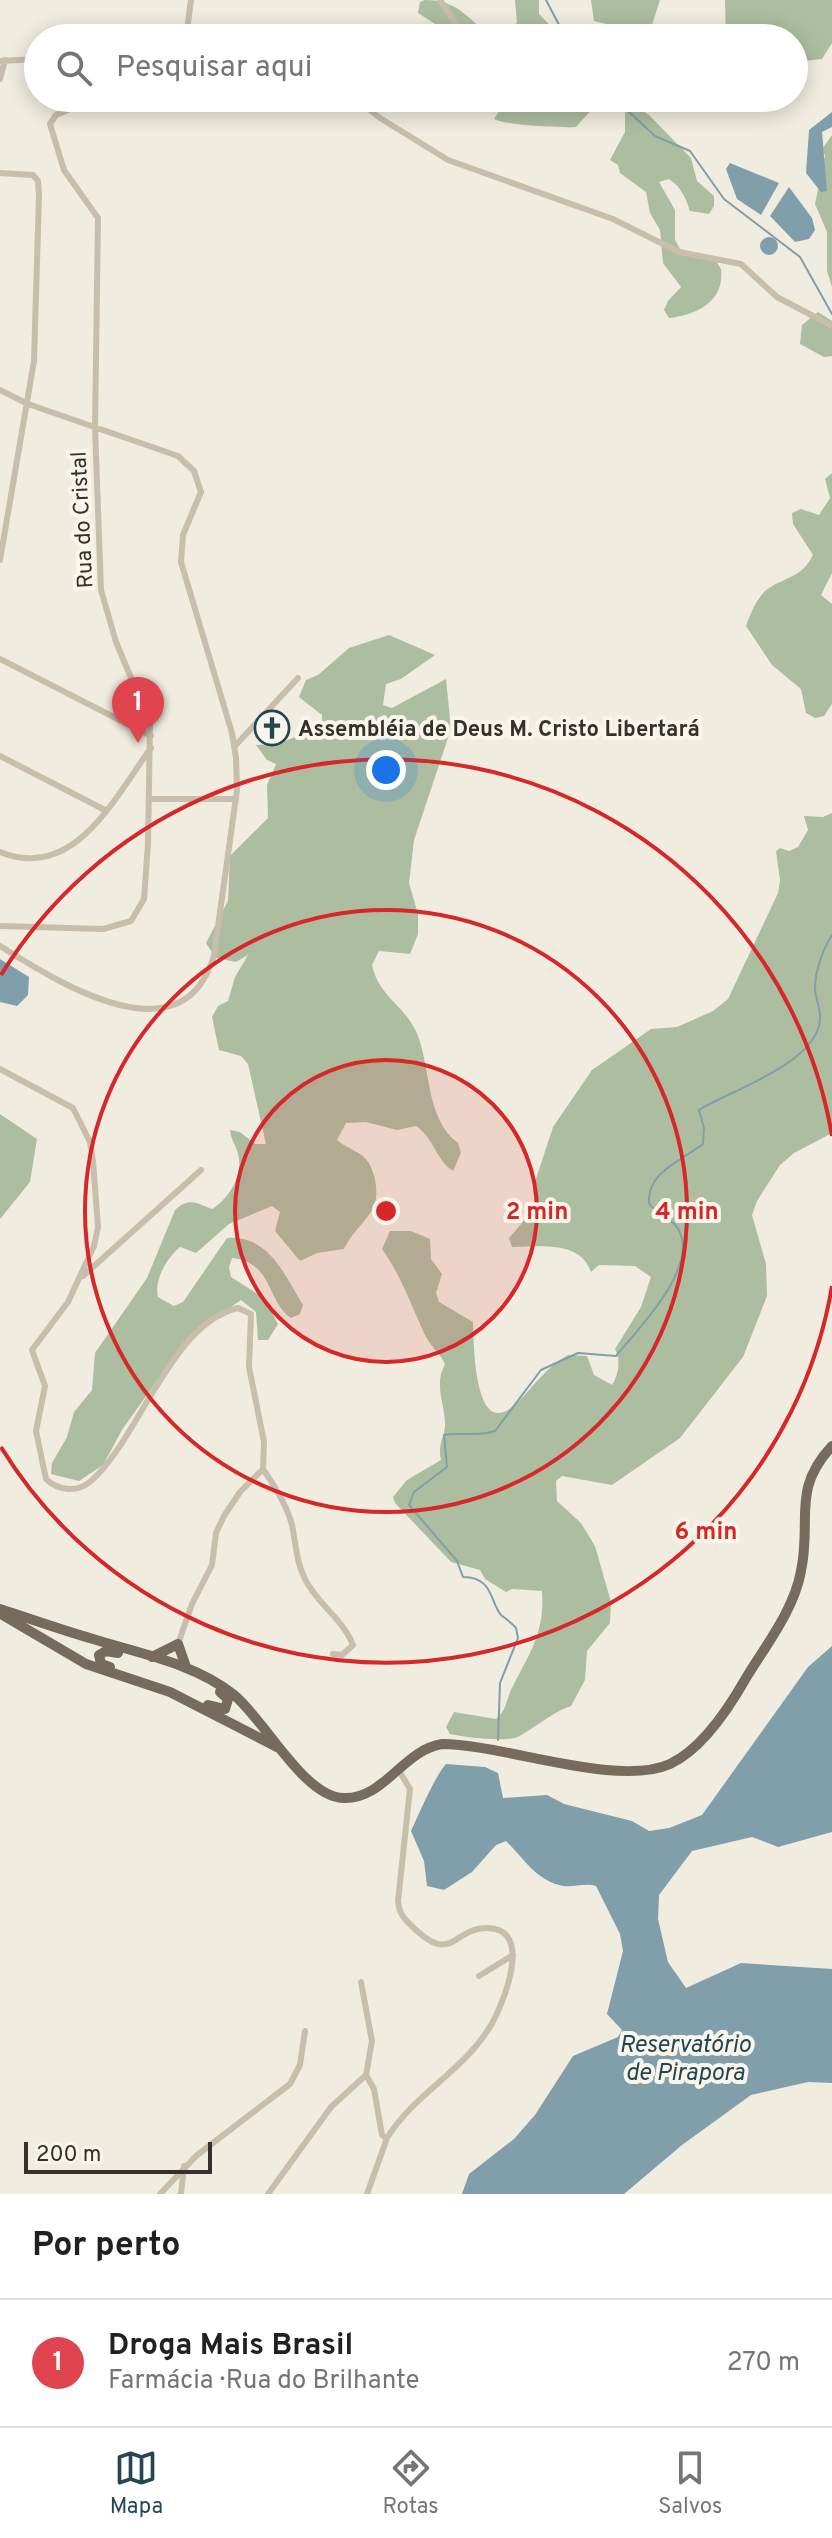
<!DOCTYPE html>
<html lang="pt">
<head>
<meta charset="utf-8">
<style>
  :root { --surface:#fff; --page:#f6f6f6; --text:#202124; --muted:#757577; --line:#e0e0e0; --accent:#244653 }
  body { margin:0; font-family:Overpass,sans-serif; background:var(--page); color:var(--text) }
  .scale { position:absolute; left:24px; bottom:20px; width:188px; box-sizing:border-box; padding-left:8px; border:4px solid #36302a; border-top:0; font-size:22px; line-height:28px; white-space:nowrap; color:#36302a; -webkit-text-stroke:6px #f8f5eb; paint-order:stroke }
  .you { position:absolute; left:386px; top:770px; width:28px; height:28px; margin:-20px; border:6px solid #fff; border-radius:50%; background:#1a73e8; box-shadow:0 0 0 12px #1a73e833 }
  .badge { display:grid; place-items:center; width:52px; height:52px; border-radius:50%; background:var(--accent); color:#fff; font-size:26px; font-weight:700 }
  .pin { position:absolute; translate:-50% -66px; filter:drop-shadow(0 2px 4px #0008) }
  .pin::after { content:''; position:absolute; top:42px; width:28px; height:24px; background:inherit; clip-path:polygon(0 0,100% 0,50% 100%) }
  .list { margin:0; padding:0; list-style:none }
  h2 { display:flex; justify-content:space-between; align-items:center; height:104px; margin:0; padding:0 32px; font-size:34px }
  h2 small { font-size:26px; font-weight:400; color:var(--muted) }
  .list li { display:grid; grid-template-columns:52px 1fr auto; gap:24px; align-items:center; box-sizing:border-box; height:128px; padding:0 32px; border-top:2px solid var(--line) }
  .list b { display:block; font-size:30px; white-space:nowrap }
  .list p { margin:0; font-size:26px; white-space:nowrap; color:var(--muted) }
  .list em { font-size:26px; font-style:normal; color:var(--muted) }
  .icon { flex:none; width:44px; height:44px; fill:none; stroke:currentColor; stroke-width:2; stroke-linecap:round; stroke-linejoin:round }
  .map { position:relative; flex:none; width:832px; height:2194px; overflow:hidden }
  .search { position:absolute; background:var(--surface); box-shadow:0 4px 20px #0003; left:24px; right:24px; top:24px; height:88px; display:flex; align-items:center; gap:20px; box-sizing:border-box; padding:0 28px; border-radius:44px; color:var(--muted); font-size:30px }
  .sheet { height:232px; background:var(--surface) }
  nav { display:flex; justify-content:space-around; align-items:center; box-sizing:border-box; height:112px; border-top:2px solid var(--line); background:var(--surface); font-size:22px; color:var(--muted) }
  nav a { display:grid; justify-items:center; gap:4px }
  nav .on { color:var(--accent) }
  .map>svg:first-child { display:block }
  .green { fill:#adbea0 }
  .water { fill:#819faa }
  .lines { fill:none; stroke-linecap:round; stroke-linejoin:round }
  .stream { stroke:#819faa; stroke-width:2 }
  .street { stroke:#c7beac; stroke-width:6 }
  .primary { stroke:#766b5d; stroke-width:10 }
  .ring { fill:none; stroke:#d62828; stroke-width:4 }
  .labels { text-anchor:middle; stroke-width:8; stroke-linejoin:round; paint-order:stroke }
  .street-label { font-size:22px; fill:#36302a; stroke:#f8f5eb }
  .poi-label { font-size:22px; font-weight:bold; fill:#36302a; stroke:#f8f5eb; text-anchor:start }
  .water-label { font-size:24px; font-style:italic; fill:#244653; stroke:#f8f5eb }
  .centre { fill:#d62828; stroke:#f8f5eb; stroke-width:4 }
  .ring-label { font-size:24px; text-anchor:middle; font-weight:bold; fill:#d62828; stroke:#f8f5eb; stroke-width:8; stroke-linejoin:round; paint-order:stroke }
</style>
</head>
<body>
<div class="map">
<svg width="832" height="2194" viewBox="0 0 832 2194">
  <rect width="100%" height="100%" fill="#f0ecdf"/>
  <path class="green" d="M 425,0 C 458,0 469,19 492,38 L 463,38 L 447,24 L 435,24 L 418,13 L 420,2 Z
    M 515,0 L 539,0 L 539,14 L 562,38 L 506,38 L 517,22 Z
    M 591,0 L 660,0 L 649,34 L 594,21 Z
    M 832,0 L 832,43 L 822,59 L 794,62 L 794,38 L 726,38 L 725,0 Z
    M 507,98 L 602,98 L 576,127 C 561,128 504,125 494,119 Z
    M 625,108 L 640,109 L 649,115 L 691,158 L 697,181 L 714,196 L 714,206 L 709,214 L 690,211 C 685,197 682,188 669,179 L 659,182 L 675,210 L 675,240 L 680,249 L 716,261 L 721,269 C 725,302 696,315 669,318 L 664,310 L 668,301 L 681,287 L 663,263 L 660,230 L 650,213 L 646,192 L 620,173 L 618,165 L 610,160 L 625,132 Z
    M 832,135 L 832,287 L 827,271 L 827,232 L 815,204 L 825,156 L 822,149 Z
    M 818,312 L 832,321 L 832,356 L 824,357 L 800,344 L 802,325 Z
    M 832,473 L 832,573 L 821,595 L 832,604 L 832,704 L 824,716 L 815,718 L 806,713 L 801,689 L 772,665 L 746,626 C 750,614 758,595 769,588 C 788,576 802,577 813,555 L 793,524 L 792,513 L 801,509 L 819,515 L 830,498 L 825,479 Z
    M 389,635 L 435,655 L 401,679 L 386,684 L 383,705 L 392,708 L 446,679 L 451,729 L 414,840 L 409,883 L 418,914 L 418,934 L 410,954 L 379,951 L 372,965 C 379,998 406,1005 418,1036 C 431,1071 426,1119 458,1143 L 461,1153 L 453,1171 C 436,1160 434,1138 416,1126 L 397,1130 L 366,1122 L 346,1123 L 337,1140 C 345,1147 356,1150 364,1157 C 376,1168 381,1199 371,1212 C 362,1225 351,1234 344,1249 L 317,1253 L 300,1261 L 275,1231 L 280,1212 L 272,1206 L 229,1224 L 196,1253 L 180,1247 C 166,1259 154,1280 158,1297 L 174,1306 L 183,1302 L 227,1238 C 269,1235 284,1274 303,1305 L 300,1314 L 291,1318 C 266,1301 274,1263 232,1258 L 229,1267 L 231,1277 L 264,1298 L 278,1324 L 268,1340 L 258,1340 L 256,1312 L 241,1300 L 188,1337 L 122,1430 L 103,1465 L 79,1481 L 51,1474 L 52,1463 L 67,1437 L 74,1412 L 92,1390 L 95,1353 L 147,1278 L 175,1210 C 189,1197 196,1203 212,1209 C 229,1199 244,1174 238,1154 C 236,1145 231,1140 230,1130 L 240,1132 L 255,1144 L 266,1144 L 248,1064 L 241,1056 L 219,1050 L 212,1017 L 218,1006 L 228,1001 L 235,977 L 248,955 L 236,962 L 216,958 L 206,943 L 228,901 L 230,856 L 268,818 L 267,785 L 276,764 L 267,760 L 256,745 L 278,744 L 322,726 L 322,715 L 299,697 L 306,680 L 318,675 L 349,648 Z
    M 832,813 L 832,1133 L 794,1153 L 780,1165 L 757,1201 L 752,1215 L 766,1264 L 767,1296 L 743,1357 L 680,1438 L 612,1485 L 562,1476 L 556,1481 L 557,1501 L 581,1523 L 595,1546 L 611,1602 L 610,1623 L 587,1651 L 585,1680 L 571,1706 C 553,1711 524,1736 515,1738 C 496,1741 470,1738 450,1734 L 446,1727 L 454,1712 L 496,1719 C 508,1709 506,1698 513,1686 C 530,1652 545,1632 542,1591 L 512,1589 L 506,1592 L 485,1579 L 480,1570 L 451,1562 L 395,1503 L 393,1497 L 407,1480 L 441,1460 C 437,1443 446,1436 445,1422 C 444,1402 434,1384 445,1364 C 440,1353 429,1345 424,1333 C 411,1304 400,1274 382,1249 L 390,1231 L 411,1231 L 430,1239 L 431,1259 L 442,1274 L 436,1293 L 439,1302 L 473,1322 C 474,1341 473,1447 518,1402 C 535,1385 546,1367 568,1355 L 587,1356 L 594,1375 L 612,1385 C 619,1374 621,1360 615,1349 L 641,1307 L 651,1277 L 635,1266 L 599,1265 L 591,1272 C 580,1240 540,1247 512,1247 L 509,1238 L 535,1208 L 533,1188 L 553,1127 L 592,1070 L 651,1029 L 677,1027 L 713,1011 L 728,999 L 778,893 L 780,880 L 776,851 L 780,848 L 789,851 L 798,847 L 808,830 L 804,816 L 823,817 Z
    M 0,1114 L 37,1139 L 30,1182 L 0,1219 Z"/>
  <path class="water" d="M 832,112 L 832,127 L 822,132 L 827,191 L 821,192 L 806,173 L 809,130 Z
    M 730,163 L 779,183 L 761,215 L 737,199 L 726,169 Z
    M 789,187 L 812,218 L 815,230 L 809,239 L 795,242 L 770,216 Z
    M760 246a9 9 0 1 1 18 0a9 9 0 1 1-18 0Z
    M 0,959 L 29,977 L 28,995 L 17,1006 L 0,1002 Z
    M 832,1646 L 832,1832 L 778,1847 L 752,1837 L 692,1851 L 659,1895 L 658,1919 L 668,1962 L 686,1988 L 741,1963 L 832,1969 L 832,2083 L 808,2082 L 751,2095 L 682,2145 L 624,2194 L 462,2194 L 469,2174 L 514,2139 L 535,2115 L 573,2056 L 618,2037 L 622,2030 L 607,2014 L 623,1951 L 620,1934 L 596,1886 C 584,1882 570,1889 559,1885 C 534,1878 523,1857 506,1841 L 496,1845 L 472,1872 L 444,1890 L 427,1886 L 424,1861 L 411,1831 C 419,1814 435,1776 446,1764 L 485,1767 L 498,1773 L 503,1798 L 547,1795 L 564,1804 L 632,1821 L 649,1831 L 669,1828 L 702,1815 L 808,1667 Z"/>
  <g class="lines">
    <path class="stream" d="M 546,0 L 566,38
      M 614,98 L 655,136 L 690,151 L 724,199 L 800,257 L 832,314
      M 498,1740 L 500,1683 L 518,1638 L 516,1628 C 512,1623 506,1619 501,1615 C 490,1603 494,1577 463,1577 L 457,1561 L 409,1505 L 414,1492 L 447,1467 L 444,1435 C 461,1432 479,1437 495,1431 L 541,1370 L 578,1353 L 616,1356 C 639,1328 702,1265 677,1227 C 670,1217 655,1215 649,1203 C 647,1172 681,1161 703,1144 L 704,1128 L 699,1110 C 731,1090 818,1063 820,1019 C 821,1009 815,998 815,988 C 815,971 823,949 832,935"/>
    <path class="street" d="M 440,0 L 466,38
      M 117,38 L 139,32 L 158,38
      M 186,38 L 191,0
      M 0,61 L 38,59
      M 0,79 L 5,60
      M 236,98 L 257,98
      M 355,98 L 380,118 L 448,160 L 613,219 L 679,252 L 741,264 L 777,297 L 832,326
      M 362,98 L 449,98
      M 0,173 L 33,175 L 38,181 L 39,196 L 34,361 L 0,560
      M 0,390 L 28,404 L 178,456 L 194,471 L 201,492 L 183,535 L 181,562 L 232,733 L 236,758 L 237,790 L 214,955 C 183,1063 56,981 0,946
      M 0,659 L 151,736
      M 234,747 L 298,678
      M 0,756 L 105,810
      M 151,799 L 235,799
      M 0,852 C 75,882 114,798 151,748
      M 0,926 L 103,929 L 131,921 L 144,899 L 148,844 L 150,723 L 116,642 L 101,590 L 95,428 L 98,218 L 64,170 L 50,124 L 56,115 L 96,98
      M 0,1069 L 73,1108 L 90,1142 L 93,1161 L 98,1227 L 94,1246 L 68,1302 L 32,1350 L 45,1386 L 36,1431 L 46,1479 C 59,1491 77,1493 91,1481 C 139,1439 171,1323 238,1308 L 251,1314 L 249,1367 L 264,1442 L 263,1469 L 240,1492 L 224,1516 L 216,1533 L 212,1565 L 192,1604 L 178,1644
      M 83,1276 L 201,1170
      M 263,1469 C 274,1485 287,1505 292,1525 C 296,1544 296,1561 305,1579 C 317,1604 343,1619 353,1645 L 342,1655 L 333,1654
      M 479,1976 L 513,1955
      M 366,2075 L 374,2089 L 382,2135 L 387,2138 C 414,2094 465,2070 491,2025 C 503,2004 535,1928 487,1928 C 453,1928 453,1964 416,1930 C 406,1921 399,1915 398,1901 L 410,1789 L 398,1769
      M 160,2194 L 196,2156 L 290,2084 L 300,2065 L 305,2031
      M 181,2194 L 184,2166
      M 268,2194 L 331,2107 L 366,2075 L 372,2041 L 361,1982
      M 367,2194 L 387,2138"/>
    <path class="primary" d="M 0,1609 C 31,1619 62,1630 93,1639 C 141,1654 194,1663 234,1695 C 264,1719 304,1797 343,1798 C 384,1800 403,1750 442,1744 C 503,1744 617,1788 670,1764 C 702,1749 729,1708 746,1678 C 766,1645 794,1610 801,1571 C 812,1519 791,1490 832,1446
      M 1,1614 L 86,1664 L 170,1692 L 277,1747
      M 152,1657 L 178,1644 L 186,1667
      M 110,1667 L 101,1664 L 99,1655 L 106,1651 L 118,1653
      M 208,1705 L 225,1709 L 228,1699 L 220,1692"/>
  </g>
  <circle cx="386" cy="1211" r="151" fill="#d62828" fill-opacity=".12"/>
  <g class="ring">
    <circle cx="386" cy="1211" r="151"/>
    <circle cx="386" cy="1211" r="301"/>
    <path d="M832 1286A452 452 0 0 1 1 1447M1 975A452 452 0 0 1 832 1136"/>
  </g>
  <defs>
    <g id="church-ring" transform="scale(1.8)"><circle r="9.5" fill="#f8f5eb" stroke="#244653" stroke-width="1.5"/><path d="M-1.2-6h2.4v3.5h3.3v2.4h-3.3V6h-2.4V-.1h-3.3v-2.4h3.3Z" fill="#244653"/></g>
  </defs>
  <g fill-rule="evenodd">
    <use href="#church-ring" x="272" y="728"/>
  </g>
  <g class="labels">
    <g class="street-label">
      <text transform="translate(81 520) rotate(-93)" y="8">Rua do Cristal</text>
    </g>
    <g class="poi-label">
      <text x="298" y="736">Assembléia de Deus M. Cristo Libertará</text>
    </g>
    <g class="water-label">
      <text x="685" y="2052">Reservatório<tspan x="685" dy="28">de Pirapora</tspan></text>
    </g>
  </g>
  <circle cx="386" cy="1211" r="12" class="centre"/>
  <g class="ring-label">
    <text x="537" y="1219">2 min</text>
    <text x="687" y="1219">4 min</text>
    <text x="706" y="1539">6 min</text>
  </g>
</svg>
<div class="scale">200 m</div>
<div class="you"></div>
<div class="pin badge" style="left:138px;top:743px;background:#e0444e">1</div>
<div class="search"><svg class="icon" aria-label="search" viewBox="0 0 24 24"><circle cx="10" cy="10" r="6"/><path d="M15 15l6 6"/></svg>Pesquisar aqui</div>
</div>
<section class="sheet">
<h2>Por perto<small></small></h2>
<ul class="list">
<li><span class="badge" style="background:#e0444e">1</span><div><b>Droga Mais Brasil</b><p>Farmácia · Rua do Brilhante</p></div><em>270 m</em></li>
</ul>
</section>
<nav>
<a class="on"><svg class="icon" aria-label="map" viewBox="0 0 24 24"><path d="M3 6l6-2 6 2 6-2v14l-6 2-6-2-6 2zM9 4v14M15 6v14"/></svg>Mapa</a>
<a><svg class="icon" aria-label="directions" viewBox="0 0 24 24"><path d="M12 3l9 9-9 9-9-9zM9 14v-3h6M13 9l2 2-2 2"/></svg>Rotas</a>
<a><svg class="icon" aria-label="saved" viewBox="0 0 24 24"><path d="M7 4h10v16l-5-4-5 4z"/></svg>Salvos</a>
</nav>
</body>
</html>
